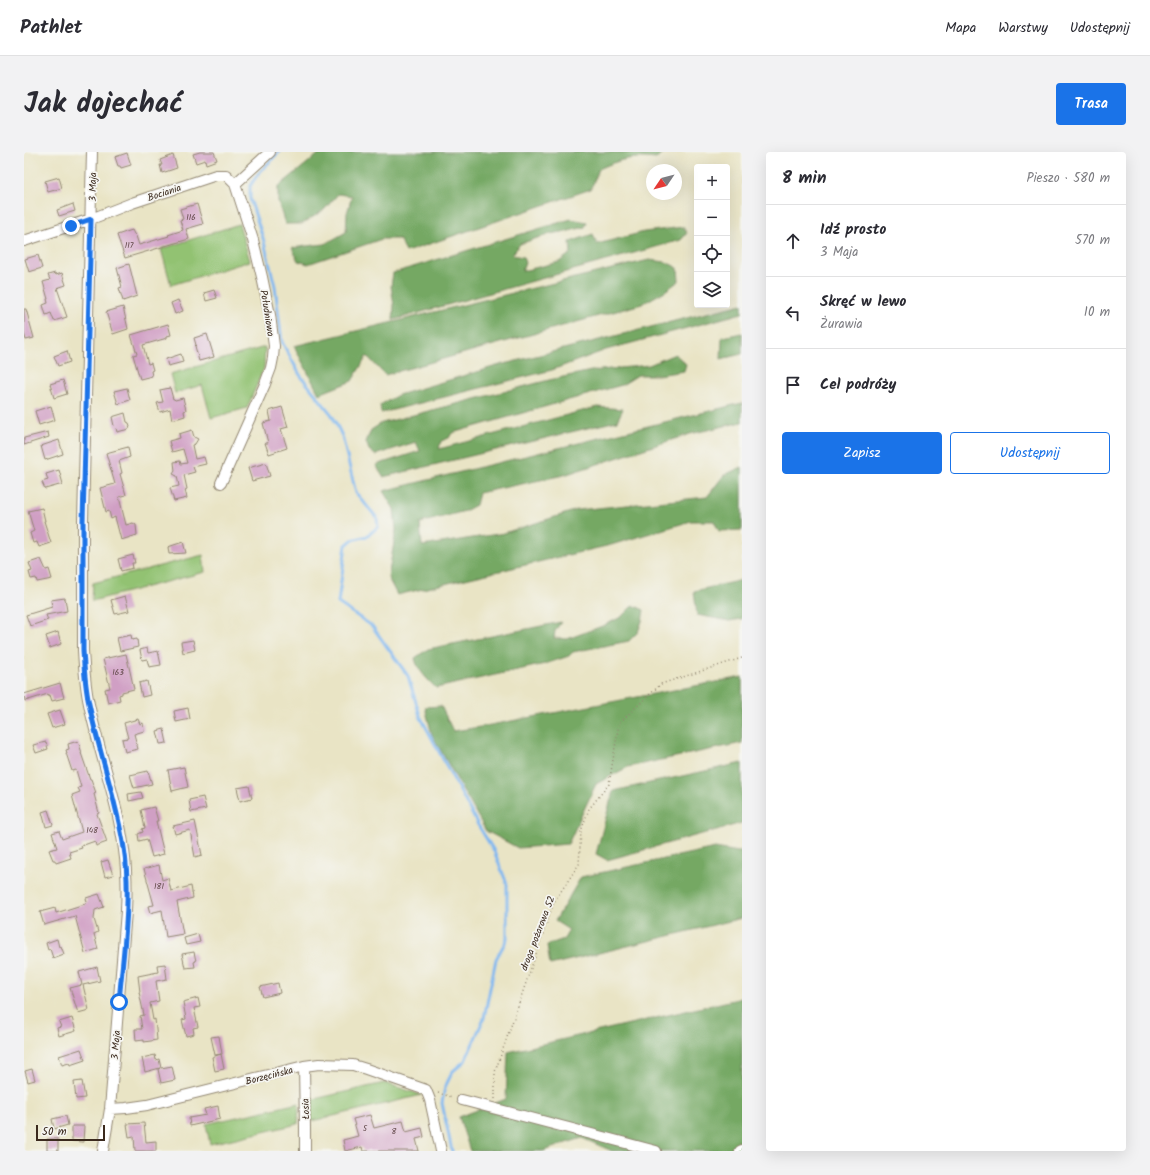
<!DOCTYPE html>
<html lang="pl">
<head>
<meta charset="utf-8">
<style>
  :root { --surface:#fff; --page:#f2f2f3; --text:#2b2b33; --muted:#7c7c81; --line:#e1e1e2; --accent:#1a73e8 }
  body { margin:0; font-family:Kalam,sans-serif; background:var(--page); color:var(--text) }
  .controls { position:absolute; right:12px; top:12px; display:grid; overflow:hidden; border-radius:4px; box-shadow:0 4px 16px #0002 }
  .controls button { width:36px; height:36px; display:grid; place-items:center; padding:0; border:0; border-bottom:1px solid var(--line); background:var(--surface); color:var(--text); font:20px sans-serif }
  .compass { position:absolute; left:622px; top:12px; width:36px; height:36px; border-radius:50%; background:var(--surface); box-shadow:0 4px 16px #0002; rotate:235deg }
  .scale { position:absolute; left:12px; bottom:10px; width:69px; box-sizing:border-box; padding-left:4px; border:2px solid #3b2a1e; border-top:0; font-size:11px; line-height:14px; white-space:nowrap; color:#3b2a1e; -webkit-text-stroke:3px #f6f6f2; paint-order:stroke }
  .stop { position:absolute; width:12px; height:12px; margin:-9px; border:3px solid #1a73e8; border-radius:50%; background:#fff }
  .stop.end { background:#1a73e8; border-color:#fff; box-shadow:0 1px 4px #0008 }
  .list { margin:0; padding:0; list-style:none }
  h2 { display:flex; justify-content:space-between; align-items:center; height:52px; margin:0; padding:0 16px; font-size:17px }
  h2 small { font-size:13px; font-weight:400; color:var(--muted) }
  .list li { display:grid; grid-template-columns:26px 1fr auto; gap:12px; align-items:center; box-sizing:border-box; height:72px; padding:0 16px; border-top:1px solid var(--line) }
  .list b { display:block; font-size:15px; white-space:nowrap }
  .list p { margin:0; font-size:13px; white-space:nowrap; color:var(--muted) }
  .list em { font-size:13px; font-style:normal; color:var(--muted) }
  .actions { display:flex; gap:8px; padding:12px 16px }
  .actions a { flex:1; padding:9px 0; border:1px solid var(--accent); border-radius:4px; text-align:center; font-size:14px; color:var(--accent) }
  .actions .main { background:var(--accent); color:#fff }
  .icon { flex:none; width:22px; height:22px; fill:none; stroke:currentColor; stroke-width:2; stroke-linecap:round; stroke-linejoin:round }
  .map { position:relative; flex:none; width:718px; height:999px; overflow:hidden; border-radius:4px }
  header { display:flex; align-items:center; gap:24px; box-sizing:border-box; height:56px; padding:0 20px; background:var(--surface); border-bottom:1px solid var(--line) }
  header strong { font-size:19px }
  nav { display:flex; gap:22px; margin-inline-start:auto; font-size:14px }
  .intro { display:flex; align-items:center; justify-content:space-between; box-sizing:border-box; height:96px; padding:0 24px }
  h1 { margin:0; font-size:28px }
  .button { padding:10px 18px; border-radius:4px; background:var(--accent); color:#fff; font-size:14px; font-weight:700 }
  main { display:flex; gap:24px; padding:0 24px }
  aside { flex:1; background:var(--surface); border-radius:4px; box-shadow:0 4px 16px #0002 }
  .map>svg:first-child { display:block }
  .green { fill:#92c272; stroke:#667648 }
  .forest { fill:#75a864; stroke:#586941 }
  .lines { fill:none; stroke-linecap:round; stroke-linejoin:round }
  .stream { stroke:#80b8f0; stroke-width:3 }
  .building { fill:#d09fc4 }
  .minor-casing { stroke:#928772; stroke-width:12 }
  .path { stroke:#928772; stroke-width:1.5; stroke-dasharray:1 3; stroke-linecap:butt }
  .minor { stroke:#fff; stroke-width:10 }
  .route { stroke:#1a73e8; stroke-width:5 }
  .labels { text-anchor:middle; stroke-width:3.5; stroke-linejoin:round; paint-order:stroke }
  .number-label { font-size:8px; fill:#604748 }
  .street-label { font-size:10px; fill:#3b2a1e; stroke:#f6f6f2 }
</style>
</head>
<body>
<header>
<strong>Pathlet</strong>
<nav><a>Mapa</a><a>Warstwy</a><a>Udostępnij</a></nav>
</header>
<div class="intro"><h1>Jak dojechać</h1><a class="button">Trasa</a></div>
<main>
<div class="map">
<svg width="718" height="999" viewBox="0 0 718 999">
  <rect width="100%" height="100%" fill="#f6f6f2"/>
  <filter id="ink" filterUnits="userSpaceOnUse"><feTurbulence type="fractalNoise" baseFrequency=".025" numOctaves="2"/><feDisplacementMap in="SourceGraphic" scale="8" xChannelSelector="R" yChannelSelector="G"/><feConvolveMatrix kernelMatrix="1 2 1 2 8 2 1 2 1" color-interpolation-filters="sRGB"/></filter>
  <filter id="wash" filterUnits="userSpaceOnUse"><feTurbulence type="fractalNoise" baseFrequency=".012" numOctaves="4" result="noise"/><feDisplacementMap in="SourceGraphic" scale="16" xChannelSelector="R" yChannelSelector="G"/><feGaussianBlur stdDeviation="0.9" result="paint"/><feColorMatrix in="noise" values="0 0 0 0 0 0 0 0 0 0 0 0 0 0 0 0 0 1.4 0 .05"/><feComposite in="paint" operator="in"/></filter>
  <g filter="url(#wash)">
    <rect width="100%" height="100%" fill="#e9e4c5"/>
    <path class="green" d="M 215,72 L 226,109 L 147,133 L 137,97 Z
      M 241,195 L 240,216 L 223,256 L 187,266 L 178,233 L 151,241 L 146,222 Z
      M 179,403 L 181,420 L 68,449 L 69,431 Z
      M 360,931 L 398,943 L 288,969 L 284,965 L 282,949 Z
      M 275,951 L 274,972 L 186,992 L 182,972 Z"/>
    <path class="forest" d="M 297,0 L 639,0 L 632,7 C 607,4 597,7 575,17 L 567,37 L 382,100 L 375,87 L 358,87 L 284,112 L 274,109 L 268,96 L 282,94 L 301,92 L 322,80 L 323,61 L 328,44 L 314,42 L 300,58 L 278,72 L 261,72 L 254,50 L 254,35 Z
      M 547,67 L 563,70 L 561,75 L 545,79 L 525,82 L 496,92 L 488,103 L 499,105 L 501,111 L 498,119 L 535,110 L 547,101 L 546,90 L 569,82 L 573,92 L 620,80 L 659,75 L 663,81 L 657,88 L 369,168 L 370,154 L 367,134 L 369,121 Z
      M 625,108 L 642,110 L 654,116 L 655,129 L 641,139 L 618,152 L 361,223 L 343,204 L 328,229 L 295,242 L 270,194 Z
      M 718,152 L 718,161 L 582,198 L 528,218 L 357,261 L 356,253 L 374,243 L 476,213 Z
      M 718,181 L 718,202 L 697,207 L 698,185 Z
      M 651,202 L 662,212 L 660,219 L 634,223 L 614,223 L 598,233 L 428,281 L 425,286 L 417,289 L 415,297 L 573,255 L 599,257 L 593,269 L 359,325 L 352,313 L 396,299 L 392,290 L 351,303 L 345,298 L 342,290 L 347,278 L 358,271 L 525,228 L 567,219 L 625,213 Z
      M 718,251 L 718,270 L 666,282 L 540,323 L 455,341 L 452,353 L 441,359 L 396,371 L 398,394 L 480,381 L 553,358 L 683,345 L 700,323 L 718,315 L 718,378 L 695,379 L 690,369 L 667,369 L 587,393 L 373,443 L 364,426 L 372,378 L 370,357 L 359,339 Z
      M 718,428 L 718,467 L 705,469 L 673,463 L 670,439 Z
      M 609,453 L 620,458 L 618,469 L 614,480 L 605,489 L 549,500 L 545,504 L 521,512 L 412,536 C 404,528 393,518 391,506 L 404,497 L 537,470 L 531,479 L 530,486 L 543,487 L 581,473 L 597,465 Z
      M 718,525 L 718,591 L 604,615 L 572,632 L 544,692 L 494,696 L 462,679 L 408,583 L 401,555 L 417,554 L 429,579 L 456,575 Z
      M 718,611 L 718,671 L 583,708 L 572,702 L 589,639 Z
      M 691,696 L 715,700 L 718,699 L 718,766 L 526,813 L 523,793 L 540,787 L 545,778 L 531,769 L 557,725 Z
      M 718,846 L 718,999 L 588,999 L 558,986 L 519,999 L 446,999 L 435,965 L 482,947 L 484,900 Z"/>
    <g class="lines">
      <path class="stream" d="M 255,0 L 234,22 L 226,34 L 226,47 L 239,86 L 251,134 L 258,190 L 276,223 L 308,263 L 318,284 L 332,341 L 353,366 L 354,375 L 343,384 L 328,388 L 322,393 L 314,451 L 348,474 L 384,524 L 396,564 L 454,673 L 470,699 L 483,732 L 483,787 L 472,807 L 460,866 L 441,909 L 429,919 L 421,935 L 418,951 L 428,999"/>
    </g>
    <g id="blocks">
      <path class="building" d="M 176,0 L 190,0 L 193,8 L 182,12 L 181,8 L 172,11 L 169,2 Z
        M 103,1 L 107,13 L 97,16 L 96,14 L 94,14 L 91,5 Z
        M 149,3 L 153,16 L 138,21 L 136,13 L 138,13 L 136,8 Z
        M 35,25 L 38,36 L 24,40 L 21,29 Z
        M 49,52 L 51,59 L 35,64 L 33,58 Z
        M 173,52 L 179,72 L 162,77 L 165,87 L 101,106 L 93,83 L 108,78 L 110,82 L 112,84 L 115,93 L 145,84 L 144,83 L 159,78 L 156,68 L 159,67 L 156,57 Z
        M 14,103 L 18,116 L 5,120 L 1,107 Z
        M 105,112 L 113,144 L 99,149 L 95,136 L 98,135 L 93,116 Z
        M 31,121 L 32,123 L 38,121 L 42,133 L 33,136 L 43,165 L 30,169 L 27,161 L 22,163 L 19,153 L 24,151 L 23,147 L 24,147 L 19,130 L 26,128 L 24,123 Z
        M 190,138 L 193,146 L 182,149 L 180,141 Z
        M 154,148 L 159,159 L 151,162 L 147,151 Z
        M 99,155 L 104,177 L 89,182 L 82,160 Z
        M 0,157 L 2,157 L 10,186 L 2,188 L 0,181 Z
        M 144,172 L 147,183 L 143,184 L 143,186 L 119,193 L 124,212 L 127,211 L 129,218 L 127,219 L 128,224 L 116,227 L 109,203 L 113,202 L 107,183 Z
        M 183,182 L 190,205 L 175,209 L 171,194 L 172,193 L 170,186 Z
        M 43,199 L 46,210 L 34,214 L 30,204 Z
        M 157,202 L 159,210 L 144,214 L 142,207 Z
        M 39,228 L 43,242 L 30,246 L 26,232 Z
        M 103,236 L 106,248 L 94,252 L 90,239 Z
        M 146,236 L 149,247 L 150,247 L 151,248 L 159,246 L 162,258 L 160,259 L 161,264 L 148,268 L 146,257 L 136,260 L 133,251 L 139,250 L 136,238 Z
        M 27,254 L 31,268 L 15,273 L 11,259 Z
        M 258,255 L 264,275 L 257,277 L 263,296 L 245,302 L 241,291 L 244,291 L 239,271 L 247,269 L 245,259 Z
        M 101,261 L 103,270 L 105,271 L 106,274 L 105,277 L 93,280 L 92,276 L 90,274 L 88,265 Z
        M 168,278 L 170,285 L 174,287 L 171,292 L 168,293 L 171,307 L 180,305 L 182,312 L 169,315 L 171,320 L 160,323 L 163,337 L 161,338 L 163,346 L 150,349 L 146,336 L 155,334 L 153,324 L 149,322 L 151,319 L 150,310 L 156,309 L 157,312 L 163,311 L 159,297 L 148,300 L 145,289 L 156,286 L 155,282 Z
        M 24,280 L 25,285 L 0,293 L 0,286 Z
        M 35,288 L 39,302 L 21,308 L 17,294 Z
        M 104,295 L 106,305 L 95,309 L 98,321 L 96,322 L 102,343 L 95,345 L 102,373 L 109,371 L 112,373 L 113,383 L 97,388 L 91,365 L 87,367 L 85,359 L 82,360 L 76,336 L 91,332 L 82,301 Z
        M 242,311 L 246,324 L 228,329 L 224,316 Z
        M 35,318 L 39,332 L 21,337 L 18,330 L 24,328 L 22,322 Z
        M 18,356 L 21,369 L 20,369 L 27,391 L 15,395 L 13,390 L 9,391 L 6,381 L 10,379 L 4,359 Z
        M 159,390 L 162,401 L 145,402 L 144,395 Z
        M 109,403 L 111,411 L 108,411 L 109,416 L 97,419 L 94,407 Z
        M 17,407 L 22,418 L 25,417 L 28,427 L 13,430 L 12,426 L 7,427 L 5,420 L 8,419 L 5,411 Z
        M 101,444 L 105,459 L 91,462 L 87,448 Z
        M 41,446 L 43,459 L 22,463 L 24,468 L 6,474 L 2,463 L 28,455 L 27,448 Z
        M 34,480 L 37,492 L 26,496 L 22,484 Z
        M 107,483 L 108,488 L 113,487 L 114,495 L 96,499 L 93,486 Z
        M 169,488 L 171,498 L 159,501 L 157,490 Z
        M 123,496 L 124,501 L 134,499 L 137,513 L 125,515 L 123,507 L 118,508 L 116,498 Z
        M 102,502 L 110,537 L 98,540 L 98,542 L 95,543 L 96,548 L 84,551 L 81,537 L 86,536 L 79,507 Z
        M 123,529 L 126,543 L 118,545 L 115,531 Z
        M 36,531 L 40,546 L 28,549 L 26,543 L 24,544 L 24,542 L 1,549 L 0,542 Z
        M 164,556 L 166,567 L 152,570 L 150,559 Z
        M 36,558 L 41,572 L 28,576 L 23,562 Z
        M 114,567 L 116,572 L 119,571 L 120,579 L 110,582 L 114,597 L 101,600 L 98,587 L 104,586 L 100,571 Z
        M 140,577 L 143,591 L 136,592 L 133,579 Z
        M 54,589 L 58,601 L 57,601 L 66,627 L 67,627 L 72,641 L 70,642 L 75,661 L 73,662 L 83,690 L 72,694 L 71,689 L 57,694 L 58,696 L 45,700 L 47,706 L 32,711 L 31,708 L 29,708 L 25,698 L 33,696 L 28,681 L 35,679 L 38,687 L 58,680 L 48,643 L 56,640 L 54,636 L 57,635 L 52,618 L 48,619 L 42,601 L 43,601 L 42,598 L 45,597 L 44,592 Z
        M 22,590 L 24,597 L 12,601 L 9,593 Z
        M 160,615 L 164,635 L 148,639 L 144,618 Z
        M 124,619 L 128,632 L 110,636 L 106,623 Z
        M 225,634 L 228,646 L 216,649 L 213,636 Z
        M 117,640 L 119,646 L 105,649 L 104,642 Z
        M 179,645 L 182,657 L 167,660 L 165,648 Z
        M 130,655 L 134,669 L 132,669 L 140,702 L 128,705 L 123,687 L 115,689 L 114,682 L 119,680 L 118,677 L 121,676 L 117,658 Z
        M 24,658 L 29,673 L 22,675 L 18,660 Z
        M 171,669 L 178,703 L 171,705 L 166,678 L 151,682 L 149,674 Z
        M 84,708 L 89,723 L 81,725 L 77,710 Z
        M 135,713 L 138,728 L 144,726 L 147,739 L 167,734 L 169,746 L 153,750 L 159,782 L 142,785 L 138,758 L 126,761 L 124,754 L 130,753 L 120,717 Z
        M 75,742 L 80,755 L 71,758 L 70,767 L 74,780 L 70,782 L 74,797 L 61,801 L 51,764 L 20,773 L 16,760 L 31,756 L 32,761 L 48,756 L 61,752 L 61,751 L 63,750 L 62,746 Z
        M 174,782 L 176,790 L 162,793 L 160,786 Z
        M 33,787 L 35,795 L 37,794 L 40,802 L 29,806 L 26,797 L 24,798 L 22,791 Z
        M 170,800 L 172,809 L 170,810 L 171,815 L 161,816 L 158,802 Z
        M 141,812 L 143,827 L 132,829 L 135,849 L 126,851 L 129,868 L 131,867 L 133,888 L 120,890 L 120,888 L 112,889 L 111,877 L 118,877 L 116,864 L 120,863 L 115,840 L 116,840 L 114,824 L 134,820 L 133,813 Z
        M 73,815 L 76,829 L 59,833 L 65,858 L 54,861 L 46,836 L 58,833 L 55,820 Z
        M 254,831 L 256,841 L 239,845 L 236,835 Z
        M 174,846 L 176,855 L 170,856 L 174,875 L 169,876 L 170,882 L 162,884 L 158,868 L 162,867 L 159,850 Z
        M 48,866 L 52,879 L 35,884 L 33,876 L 37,875 L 35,870 Z
        M 195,884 L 198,902 L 191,903 L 187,885 Z
        M 57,897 L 61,908 L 46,913 L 45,911 L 38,913 L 35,904 Z
        M 197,902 L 200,917 L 191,919 L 188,905 Z
        M 131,903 L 132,908 L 135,907 L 137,916 L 148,914 L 151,928 L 137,931 L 134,917 L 136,916 L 121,920 L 118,906 Z
        M 8,917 L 11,928 L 4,930 L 1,919 Z
        M 58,929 L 61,946 L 52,947 L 50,930 Z
        M 194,954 L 196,967 L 166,974 L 165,966 L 182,963 L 180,957 Z
        M 346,963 L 350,976 L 379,969 L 382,980 L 398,976 L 400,985 L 392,987 L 395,999 L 339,999 L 338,995 L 321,999 L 319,988 L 334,984 L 329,967 Z
        M 42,964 L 44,973 L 30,977 L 28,967 Z
        M 120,971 L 122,990 L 132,989 L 132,999 L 111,999 L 110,984 L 105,985 L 103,972 Z
        M 48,974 L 60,974 L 59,990 L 48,989 Z
        M 23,987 L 34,987 L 34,999 L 23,999 Z"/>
    </g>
  </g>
  <g filter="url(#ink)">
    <use href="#blocks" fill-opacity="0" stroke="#928772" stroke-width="1"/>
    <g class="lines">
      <g class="minor-casing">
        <path id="minor" d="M 68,0 L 59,369 L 59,498 C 60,516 61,534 65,552 C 75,601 94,650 100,698 C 103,719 103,739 102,759 L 86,957 L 79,999
          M 211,32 L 246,0
          M 0,89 L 67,67 L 108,51 L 192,23 L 202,23 L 211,32
          M 197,331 L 241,232 L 247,216 L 249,206 L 250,194 L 246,163 L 238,125 L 229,88 L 211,32
          M 280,914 L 281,976 L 281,999
          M 438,948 L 632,999
          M 86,957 L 102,956 L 123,953 L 280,914 L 295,912 L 329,913 L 342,917 L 402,938 L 406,948 L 417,999
          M 716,999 L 718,998"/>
      </g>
      <path class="path" d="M 414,941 L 428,945
        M 471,947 L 471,920 L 530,750 L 555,712 L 557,679 L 565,657 L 585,632 L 595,571 L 637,532 L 718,506"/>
      <use href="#minor" class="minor"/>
    </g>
  </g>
  <g class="lines" filter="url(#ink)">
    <path class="route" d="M 47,74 L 67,67 L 59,369 L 59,498 C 60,516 61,534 65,552 C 75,600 92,647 100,696 C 108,744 99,802 95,850"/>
  </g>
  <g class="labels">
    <g class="number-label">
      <text x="167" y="68">116</text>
      <text x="105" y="96">117</text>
      <text x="94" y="523">163</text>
      <text x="68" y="681">148</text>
      <text x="135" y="737">181</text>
      <text x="341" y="979">5</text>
      <text x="370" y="982">8</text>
    </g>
    <g class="street-label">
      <text transform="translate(68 35) rotate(-89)" y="4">3 Maja</text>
      <text transform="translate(140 40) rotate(-18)" y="4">Bociania</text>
      <text transform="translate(244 161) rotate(81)" y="4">Południowa</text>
      <text transform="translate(513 781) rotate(-69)" y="4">droga pożarowa 52</text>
      <text transform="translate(91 893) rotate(-85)" y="4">3 Maja</text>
      <text transform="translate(245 923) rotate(-14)" y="4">Borzęcińska</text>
      <text transform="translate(281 957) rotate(-92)" y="4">Łosia</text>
    </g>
  </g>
</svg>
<div class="controls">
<button>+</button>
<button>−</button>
<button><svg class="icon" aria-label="locate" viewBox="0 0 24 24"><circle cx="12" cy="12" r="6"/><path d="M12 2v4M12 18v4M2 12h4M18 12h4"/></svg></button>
<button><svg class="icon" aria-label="layers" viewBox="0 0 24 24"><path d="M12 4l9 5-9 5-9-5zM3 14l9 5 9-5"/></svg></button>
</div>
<svg class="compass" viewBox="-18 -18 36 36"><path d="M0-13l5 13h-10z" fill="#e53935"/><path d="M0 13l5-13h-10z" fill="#7c7c81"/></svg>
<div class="scale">50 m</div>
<div class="stop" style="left:95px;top:850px"></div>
<div class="stop end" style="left:47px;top:74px"></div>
</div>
<aside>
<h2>8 min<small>Pieszo · 580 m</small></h2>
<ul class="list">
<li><svg class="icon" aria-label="ahead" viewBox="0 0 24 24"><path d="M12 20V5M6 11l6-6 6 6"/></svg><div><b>Idź prosto</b><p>3 Maja</p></div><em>570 m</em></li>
<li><svg class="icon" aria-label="left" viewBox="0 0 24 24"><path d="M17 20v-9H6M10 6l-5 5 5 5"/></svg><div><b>Skręć w lewo</b><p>Żurawia</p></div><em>10 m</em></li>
<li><svg class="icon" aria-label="arrive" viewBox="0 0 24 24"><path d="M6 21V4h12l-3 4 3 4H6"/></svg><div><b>Cel podróży</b></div></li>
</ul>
<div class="actions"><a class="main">Zapisz</a><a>Udostępnij</a></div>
</aside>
</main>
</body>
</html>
